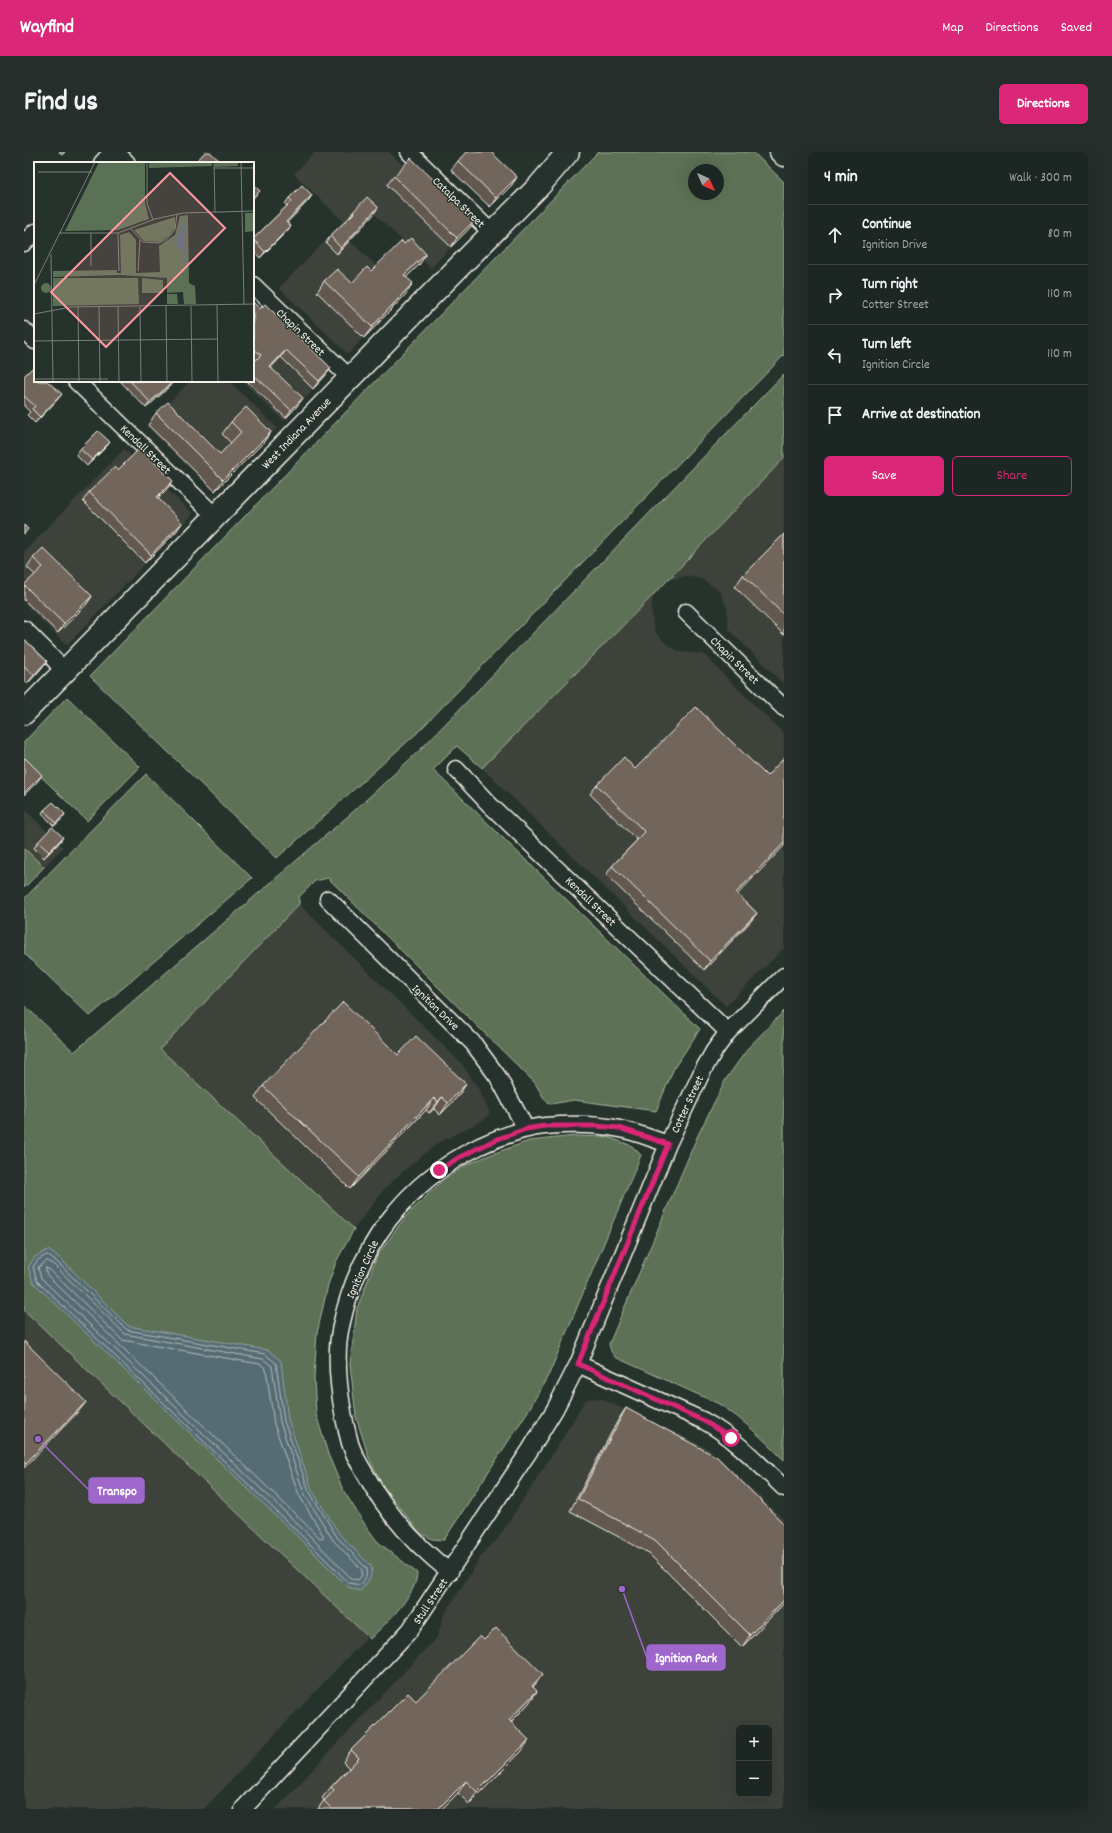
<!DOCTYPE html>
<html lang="en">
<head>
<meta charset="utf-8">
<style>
  :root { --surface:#1c2622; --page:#252e2a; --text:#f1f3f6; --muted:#a0a5a5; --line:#3a4340; --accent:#db2777 }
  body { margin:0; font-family:Dekko,sans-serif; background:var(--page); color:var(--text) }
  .controls { position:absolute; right:12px; bottom:12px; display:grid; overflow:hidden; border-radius:6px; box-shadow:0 4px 16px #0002 }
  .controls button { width:36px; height:36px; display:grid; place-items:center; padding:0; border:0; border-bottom:1px solid var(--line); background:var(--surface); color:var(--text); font:20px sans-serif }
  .compass { position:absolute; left:664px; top:12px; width:36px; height:36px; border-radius:50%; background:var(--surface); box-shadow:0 4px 16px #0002; rotate:135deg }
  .stop { position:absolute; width:12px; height:12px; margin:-9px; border:3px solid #db2777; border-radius:50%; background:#fff }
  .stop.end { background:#db2777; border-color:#fff; box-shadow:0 1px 4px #0008 }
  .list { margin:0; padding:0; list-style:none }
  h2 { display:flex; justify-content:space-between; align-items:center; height:52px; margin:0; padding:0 16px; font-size:17px }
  h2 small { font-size:13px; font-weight:400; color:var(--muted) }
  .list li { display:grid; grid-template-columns:26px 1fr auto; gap:12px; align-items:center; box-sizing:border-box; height:60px; padding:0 16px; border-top:1px solid var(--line) }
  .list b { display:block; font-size:15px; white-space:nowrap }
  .list p { margin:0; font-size:13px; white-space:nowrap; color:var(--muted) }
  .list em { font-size:13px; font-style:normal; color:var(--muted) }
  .actions { display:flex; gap:8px; padding:12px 16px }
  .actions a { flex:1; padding:9px 0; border:1px solid var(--accent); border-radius:6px; text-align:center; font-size:14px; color:var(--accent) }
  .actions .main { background:var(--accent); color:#fff }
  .icon { flex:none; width:22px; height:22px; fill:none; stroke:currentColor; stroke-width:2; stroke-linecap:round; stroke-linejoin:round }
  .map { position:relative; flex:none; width:760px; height:1657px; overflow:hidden; border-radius:6px }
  header { display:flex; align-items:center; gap:24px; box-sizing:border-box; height:56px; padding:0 20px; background:var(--accent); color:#fff }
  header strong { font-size:19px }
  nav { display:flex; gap:22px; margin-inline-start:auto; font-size:14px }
  .intro { display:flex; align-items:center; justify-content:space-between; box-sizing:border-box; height:96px; padding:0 24px }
  h1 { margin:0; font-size:28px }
  .button { padding:10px 18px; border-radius:6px; background:var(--accent); color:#fff; font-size:14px; font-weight:700 }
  main { display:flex; gap:24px; padding:0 24px }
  aside { flex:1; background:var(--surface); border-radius:6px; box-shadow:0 4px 16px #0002 }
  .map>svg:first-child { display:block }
  .built { fill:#3d423b; fill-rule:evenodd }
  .green { fill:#5b7155; stroke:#a8b19e; fill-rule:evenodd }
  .water { fill:#566c74; stroke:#95a1a2 }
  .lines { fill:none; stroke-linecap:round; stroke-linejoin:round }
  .shore { stroke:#b5bcba; stroke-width:1 }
  .street-casing { stroke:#f4f1e8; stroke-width:19 }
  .secondary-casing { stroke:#f4f1e8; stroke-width:25 }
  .street { stroke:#26332d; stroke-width:16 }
  .secondary { stroke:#26332d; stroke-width:22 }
  .wall { fill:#62584f; stroke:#f4f1e8 }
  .shaded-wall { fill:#504740; stroke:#f4f1e8 }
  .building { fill:#72665c; stroke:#f4f1e8 }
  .route { stroke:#db2777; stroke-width:5 }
  .labels { text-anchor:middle; stroke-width:3; stroke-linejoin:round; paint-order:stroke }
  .street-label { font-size:12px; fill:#f4f1e8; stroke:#26332d }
  .inset-road { fill:none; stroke:#787f78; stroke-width:1 }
  .view { fill:#ff9aa2; fill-opacity:0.15; stroke:#ff9aa2; stroke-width:2 }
  .inset-edge { fill:none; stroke:#f4f1e8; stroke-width:2 }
  .leader { fill:none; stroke:#9f67cb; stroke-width:1.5 }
  .callout-dot { fill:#9f67cb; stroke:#26332d; stroke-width:1.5 }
  .callout { fill:#9f67cb; stroke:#9f67cb; stroke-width:1.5 }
  .callout-label { font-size:13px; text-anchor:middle; font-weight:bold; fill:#fff }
</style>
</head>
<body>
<header>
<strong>Wayfind</strong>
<nav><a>Map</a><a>Directions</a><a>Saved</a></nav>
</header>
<div class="intro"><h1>Find us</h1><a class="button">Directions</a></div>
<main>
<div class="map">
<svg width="760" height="1657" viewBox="0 0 760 1657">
  <rect width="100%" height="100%" fill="#26332d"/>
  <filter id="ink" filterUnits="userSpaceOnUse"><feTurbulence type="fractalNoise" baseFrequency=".025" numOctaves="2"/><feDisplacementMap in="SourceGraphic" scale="8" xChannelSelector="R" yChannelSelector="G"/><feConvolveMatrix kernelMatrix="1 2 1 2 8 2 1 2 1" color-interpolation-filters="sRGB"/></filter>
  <g filter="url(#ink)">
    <path class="built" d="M 291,0 L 365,0 L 444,77 L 407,116 L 339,51 L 320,70 L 270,22 Z
      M 313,77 L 382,141 L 324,202 L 255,136 Z
      M 234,159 L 301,225 L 260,269 L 218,229 L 229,229 L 229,164 Z
      M 166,229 L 205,229 L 253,276 L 191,340 L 122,274 Z
      M 100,297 L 169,362 L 43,493 L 0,451 L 0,400 Z
      M 760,306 L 760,532 L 704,477 L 703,455 L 695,438 L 677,427 L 662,424 L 644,428 Z
      M 630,441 L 627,456 L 630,478 L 641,491 L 656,500 L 679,502 L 760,582 L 760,796 L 702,854 L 458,616 Z
      M 0,657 L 39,695 L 20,715 L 0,696 Z
      M 275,752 L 437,911 L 453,934 L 466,961 L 461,967 L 414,991 L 385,1014 L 361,1036 L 330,1077 L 136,897 Z
      M 0,1158 L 343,1485 L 180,1657 L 0,1657 Z
      M 571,1246 L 578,1247 L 667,1288 L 684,1297 L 696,1306 L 760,1368 L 760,1657 L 252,1657 L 413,1485 L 420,1463 L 462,1397 L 473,1388 L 538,1287 L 560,1250 L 564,1247 ZM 715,1576 L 745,1576 L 745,1642 L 715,1642 Z"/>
    <path class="green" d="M 574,0 L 729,0 L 760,30 L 760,203 L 393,581 L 253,706 L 66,524 ZM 670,18 L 694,18 L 694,42 L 670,42 Z
      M 760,222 L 760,306 L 644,428 L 458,616 L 433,594 L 409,618 L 676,877 L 650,916 L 632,959 L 550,948 L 527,952 L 521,948 L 511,931 L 304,726 L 291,729 L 275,745 L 275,752 L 136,897 L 330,1077 L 312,1110 L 304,1133 L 293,1181 L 290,1225 L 292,1262 L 304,1302 L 319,1338 L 342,1374 L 353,1389 L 393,1421 C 393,1443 361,1472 346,1487 L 0,1158 L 0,853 L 50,900 L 330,659 L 396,598 Z
      M 43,545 L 116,615 L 63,669 L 0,608 L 0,590 Z
      M 122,622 L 228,726 L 66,864 L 0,801 L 0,747 Z
      M 0,696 L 20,715 L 0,736 Z
      M 760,859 L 760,1308 C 739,1287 720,1268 695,1252 L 591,1205 L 587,1199 L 585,1192 L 674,983 L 702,927 L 725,895 Z
      M 551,984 L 584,985 L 608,994 L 617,1003 L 525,1222 L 504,1259 L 420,1388 L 408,1387 L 396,1381 L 359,1334 L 345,1306 L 332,1265 L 326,1212 L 333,1157 L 353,1104 L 381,1065 L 420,1027 L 444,1012 L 468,1002 L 505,989 Z"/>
    <path class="water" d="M 24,1098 L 36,1106 L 104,1174 L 244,1198 L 257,1209 L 264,1267 L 288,1338 L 316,1383 L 348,1415 L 346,1427 L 336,1439 L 324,1435 L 275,1386 L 9,1130 L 4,1115 L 11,1105 Z"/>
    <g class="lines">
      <path class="shore" d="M 23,1103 L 33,1110 L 103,1178 L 241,1202 L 252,1211 L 260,1269 L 285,1339 L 313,1385 L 343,1417 L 342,1425 L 336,1433 L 325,1431 L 278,1384 L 13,1129 L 9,1115 L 14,1108 Z
        M 23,1109 L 30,1113 L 101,1182 L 239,1207 L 248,1214 L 256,1270 L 280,1341 L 309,1388 L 338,1418 L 338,1423 L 334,1428 L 328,1427 L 282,1380 L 17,1126 L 14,1116 Z
        M 22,1116 L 26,1118 L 98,1188 L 236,1212 L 242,1217 L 250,1272 L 275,1343 L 299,1383 L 299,1386 L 296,1386 L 23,1123 Z"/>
      <g class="street-casing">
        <path id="street" d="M 92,0 L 103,11
          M 385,0 L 469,82
          M 78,11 L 88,0
          M 0,91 L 11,80
          M 229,133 L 326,226
          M 0,178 L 11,189
          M 52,229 L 191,364
          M 662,460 L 760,556
          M 0,477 L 28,505 L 40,519
          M 432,617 L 466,653 L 704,880
          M 304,747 L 449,891 L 474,925 L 502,977
          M 554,1212 L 680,1269 C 711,1286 735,1312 760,1336
          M 426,1420 C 391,1393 363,1362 342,1323 C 336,1313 329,1302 326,1291 C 317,1258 309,1208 317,1174 C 334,1094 382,1030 456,994 C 476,985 499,976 521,974 C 545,972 573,972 596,977 C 612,980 628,987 644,992
          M 219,1657 L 386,1478 L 506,1298 L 531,1257 L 554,1212 L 644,992 L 678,920 L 690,899 L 704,880 L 760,824"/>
      </g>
      <g class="secondary-casing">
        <path id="secondary" d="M 757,0 L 760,3
          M 0,561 L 400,150 L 515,34 L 544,0"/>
      </g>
      <use href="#street" class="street"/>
      <use href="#secondary" class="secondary"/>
    </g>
    <path class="wall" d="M 35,0 L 41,0 L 38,3 Z
      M 434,9 L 493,25 L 487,34 L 466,55 L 427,18 Z
      M 370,24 L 445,77 L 427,95 L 363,33 Z
      M 288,43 L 284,49 L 263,70 L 267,74 L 262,80 L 236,106 L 229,98 L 229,87 L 263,54 L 261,52 L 265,46 Z
      M 329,60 L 350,62 L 313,102 L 302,91 L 306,84 L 325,66 Z
      M 380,92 L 402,102 L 395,113 L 382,125 L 382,142 L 340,186 L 293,140 L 300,129 L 328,131 L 347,119 Z
      M 229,150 L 302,223 L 289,237 L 257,205 L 247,215 L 273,254 L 262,266 L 223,229 L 229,229 L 229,211 L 230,210 L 229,209 Z
      M 0,224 L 33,248 L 11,271 L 3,263 L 6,260 L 0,254 Z
      M 96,229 L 148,229 L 144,236 L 122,256 Z
      M 132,261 L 196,302 L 207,291 L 198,282 L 207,270 L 247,280 L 238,292 L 191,339 L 124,273 Z
      M 86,290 L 81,296 L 63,314 L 52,303 L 56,297 Z
      M 94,318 L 143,337 L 134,346 L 152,380 L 121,411 L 59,349 L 65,340 Z
      M 760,382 L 760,483 L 711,435 L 719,423 Z
      M 9,406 L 68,444 L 62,453 L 34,481 L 0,448 L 0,434 L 11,423 L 3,415 Z
      M 0,487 L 23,509 L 16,518 L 3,532 L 0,529 Z
      M 573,633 L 713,742 L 733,761 L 726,770 L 680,818 L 582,723 L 588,714 L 613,688 L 566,642 Z
      M 20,658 L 39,666 L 30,674 L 18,661 Z
      M 14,690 L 35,691 L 20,706 L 10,696 Z
      M 374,903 L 442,932 L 434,944 L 416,963 L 410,957 L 405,961 L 402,958 L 326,1037 L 231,946 L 239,934 Z
      M 602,1256 L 760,1372 L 760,1451 L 718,1495 L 623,1400 L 546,1359 L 594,1268 Z
      M 460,1488 L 510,1534 L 509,1535 L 505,1551 L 487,1570 L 497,1600 L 445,1652 L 434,1641 L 418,1657 L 294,1657 L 300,1648 L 298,1646 L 307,1635 L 325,1616 L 319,1610 L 327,1598 L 392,1549 Z"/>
    <path class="shaded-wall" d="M 493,25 L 487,34 L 466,55 L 472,46 Z
      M 288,43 L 284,49 L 258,76 L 262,70 Z
      M 354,55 L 350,62 L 313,102 L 317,96 Z
      M 451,68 L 445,77 L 427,95 L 433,86 Z
      M 267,74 L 262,80 L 236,106 L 241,100 Z
      M 402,102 L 395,113 L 373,134 L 380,123 Z
      M 389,131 L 382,142 L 340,186 L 348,175 Z
      M 262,198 L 257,205 L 241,222 L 246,215 Z
      M 307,216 L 302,223 L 289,237 L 295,229 Z
      M 149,230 L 144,236 L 122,256 L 126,250 Z
      M 38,242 L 33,248 L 11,271 L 16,265 Z
      M 279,246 L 273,254 L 262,266 L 267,258 Z
      M 247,280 L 238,292 L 191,339 L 199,328 Z
      M 86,290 L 81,296 L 63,314 L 68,308 Z
      M 149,329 L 143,337 L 126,354 L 133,345 Z
      M 158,371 L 152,380 L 121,411 L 127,403 Z
      M 68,444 L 62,453 L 34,481 L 40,472 Z
      M 23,509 L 16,518 L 3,532 L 10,523 Z
      M 18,623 L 14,629 L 0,643 L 0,641 Z
      M 41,662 L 39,666 L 30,674 L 32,671 Z
      M 39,685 L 35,691 L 20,706 L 25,700 Z
      M 760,691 L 760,694 L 706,750 L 712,741 Z
      M 733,761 L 726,770 L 680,818 L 686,809 Z
      M 442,932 L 434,944 L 416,963 L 424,951 Z
      M 418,945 L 410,957 L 405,961 L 414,950 Z
      M 410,946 L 402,958 L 326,1037 L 335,1025 Z
      M 62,1250 L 55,1259 L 0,1316 L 0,1313 Z
      M 760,1448 L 760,1451 L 718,1495 L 726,1483 Z
      M 519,1522 L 510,1534 L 499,1545 L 508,1534 Z
      M 513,1539 L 505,1551 L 477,1580 L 485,1568 Z
      M 505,1588 L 497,1600 L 445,1652 L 453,1640 Z
      M 442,1629 L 434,1641 L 418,1657 L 414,1657 Z"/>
    <path class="building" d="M 181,0 L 186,0 L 198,11 L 171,11 Z
      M 442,0 L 467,0 L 493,25 L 472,46 L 434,9 Z
      M 387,6 L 451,68 L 433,86 L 370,24 Z
      M 229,32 L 236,39 L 229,46 Z
      M 278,33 L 288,43 L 262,70 L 267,74 L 241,100 L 229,87 L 268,49 L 265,46 Z
      M 343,45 L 354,55 L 317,96 L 306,84 L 330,61 L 329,60 Z
      M 387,86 L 402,102 L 380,123 L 389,131 L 348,175 L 300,129 L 313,117 L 328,131 L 343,115 L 347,119 L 378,89 L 380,92 Z
      M 229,150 L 236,157 L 241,152 L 307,216 L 295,229 L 262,198 L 246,215 L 279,246 L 267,258 L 229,222 L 229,211 L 237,203 L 229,196 Z
      M 8,216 L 11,218 L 11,229 L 23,229 L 38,242 L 16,265 L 8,257 L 11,254 L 0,244 L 0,224 Z
      M 106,229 L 148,229 L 149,230 L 126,250 Z
      M 144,250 L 196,302 L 217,280 L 207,270 L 222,255 L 247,280 L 199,328 L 132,261 Z
      M 74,279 L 86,290 L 68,308 L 56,297 Z
      M 116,296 L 149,329 L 133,345 L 158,371 L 127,403 L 65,340 L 91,315 L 94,318 Z
      M 0,373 L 4,377 L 0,382 Z
      M 760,382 L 760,463 L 719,423 Z
      M 19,396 L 68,444 L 40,472 L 0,433 L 19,415 L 9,406 Z
      M 0,487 L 23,509 L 10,523 L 0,514 Z
      M 672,555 L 743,624 L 760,606 L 760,691 L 712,741 L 733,761 L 686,809 L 588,714 L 621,680 L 573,633 L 600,605 L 611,617 Z
      M 1,606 L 18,623 L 0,641 L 0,607 Z
      M 29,650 L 41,662 L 32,671 L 20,658 Z
      M 28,675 L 39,685 L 25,700 L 14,690 Z
      M 319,850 L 374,903 L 392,884 L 442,932 L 424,951 L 418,945 L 414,950 L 410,946 L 335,1025 L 239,934 Z
      M 0,1189 L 62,1250 L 0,1313 Z
      M 602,1256 L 693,1305 L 760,1372 L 760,1448 L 726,1483 L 631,1388 L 554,1347 Z
      M 472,1476 L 519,1522 L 508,1534 L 513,1539 L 485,1568 L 505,1588 L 453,1640 L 442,1629 L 414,1657 L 308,1657 L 300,1649 L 310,1638 L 307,1635 L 335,1606 L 327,1598 L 384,1541 L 392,1549 L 456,1484 L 460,1488 Z"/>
  </g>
  <g class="lines" filter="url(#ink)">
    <path class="route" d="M 415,1018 L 434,1006 L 471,988 L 502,977 L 521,974 L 572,974 L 595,976 L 644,992 L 554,1212 L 680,1269 L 707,1286"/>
  </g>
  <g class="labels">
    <g class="street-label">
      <text transform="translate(435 50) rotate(44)" y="4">Catalpa Street</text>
      <text transform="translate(277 180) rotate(44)" y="4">Chapin Street</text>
      <text transform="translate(272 281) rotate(-46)" y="4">West Indiana Avenue</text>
      <text transform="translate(122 297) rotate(44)" y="4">Kendall Street</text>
      <text transform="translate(711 508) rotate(44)" y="4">Chapin Street</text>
      <text transform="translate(567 749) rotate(44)" y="4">Kendall Street</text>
      <text transform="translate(412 855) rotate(44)" y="4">Ignition Drive</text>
      <text transform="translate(663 952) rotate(-65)" y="4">Cotter Street</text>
      <text transform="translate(338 1117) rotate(-66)" y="4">Ignition Circle</text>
      <text transform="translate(406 1449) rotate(-56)" y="4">Stull Street</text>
    </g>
  </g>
  <g transform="translate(10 10)">
    <rect width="220" height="220" fill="#26332d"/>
    <path d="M 65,0 L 111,0 L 111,41 L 115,57 L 84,68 L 31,69 ZM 115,0 L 178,0 L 178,4 L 115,6 ZM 181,0 L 204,0 L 204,4 L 181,5 ZM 211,51 L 220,51 L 220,69 L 211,70 ZM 154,53 L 155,121 L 161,124 L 162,142 L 150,142 L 149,130 L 133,131 L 133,116 L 86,113 L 19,115 L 19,109 L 83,108 L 83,111 L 87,111 L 86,73 L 95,70 L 102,78 L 102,111 L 126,110 L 125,84 L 141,73 L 146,54 ZM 141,55 L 141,66 L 135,74 L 126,80 L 110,79 L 100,68 ZM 19,116 L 104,116 L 105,142 L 19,144 ZM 108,116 L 129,118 L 129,131 L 108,131 ZM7 126a5 5 0 1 1 10 0a5 5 0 1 1-10 0ZM 133,132 L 143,132 L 144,142 L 133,142 Z" fill="#5b7155"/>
    <path d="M 151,57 L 152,103 L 150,104 L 149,93 L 140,79 Z" fill="#566c74"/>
    <path class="inset-road" d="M 113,0 L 113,41 L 119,58M 180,0 L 181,50M 207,0 L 210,143M 180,6 L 220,6M 4,10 L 58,10M 97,67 L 109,80 L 125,81 L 133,77 L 141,68 L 143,52M 25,71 L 84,71 L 121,57 L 149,51 L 220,49M 57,71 L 57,104M 84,71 L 85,109M 17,92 L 19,220M 104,109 L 106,78M 0,123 L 61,0M 183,143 L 184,220M 132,144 L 133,220M 157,144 L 158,220M 44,145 L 45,220M 65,145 L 66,220M 84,145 L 85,220M 106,145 L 107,220M 0,152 L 37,145 L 220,142M 0,179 L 183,177M 0,217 L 74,217"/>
    <path class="view" d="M 136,11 L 191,66 L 72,185 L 17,130 Z"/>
    <rect width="220" height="220" class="inset-edge"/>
  </g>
  <path class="leader" d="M14 1287L65 1338M598 1437L623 1506"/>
  <g class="callout-dot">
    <circle cx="14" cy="1287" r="4"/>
    <circle cx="598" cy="1437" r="4"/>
  </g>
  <g class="callout">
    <rect x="65" y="1326" width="55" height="25" rx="4"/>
    <rect x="623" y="1493" width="78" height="25" rx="4"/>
  </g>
  <g class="callout-label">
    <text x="93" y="1343">Transpo</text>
    <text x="662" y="1510">Ignition Park</text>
  </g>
</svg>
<div class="controls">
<button>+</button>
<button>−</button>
</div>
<svg class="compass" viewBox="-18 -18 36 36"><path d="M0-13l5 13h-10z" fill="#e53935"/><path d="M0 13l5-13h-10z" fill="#a0a5a5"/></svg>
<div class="stop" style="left:707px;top:1286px"></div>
<div class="stop end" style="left:415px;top:1018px"></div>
</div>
<aside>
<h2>4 min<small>Walk · 300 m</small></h2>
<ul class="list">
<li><svg class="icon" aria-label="ahead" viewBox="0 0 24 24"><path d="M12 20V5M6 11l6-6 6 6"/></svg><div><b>Continue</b><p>Ignition Drive</p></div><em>80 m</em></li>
<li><svg class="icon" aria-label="right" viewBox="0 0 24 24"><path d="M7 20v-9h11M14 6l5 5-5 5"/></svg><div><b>Turn right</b><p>Cotter Street</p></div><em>110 m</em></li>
<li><svg class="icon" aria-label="left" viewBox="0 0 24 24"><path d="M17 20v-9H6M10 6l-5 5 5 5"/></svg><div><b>Turn left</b><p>Ignition Circle</p></div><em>110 m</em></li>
<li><svg class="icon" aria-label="arrive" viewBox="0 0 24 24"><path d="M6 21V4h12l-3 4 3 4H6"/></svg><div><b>Arrive at destination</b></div></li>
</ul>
<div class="actions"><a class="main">Save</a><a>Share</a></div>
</aside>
</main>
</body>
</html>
